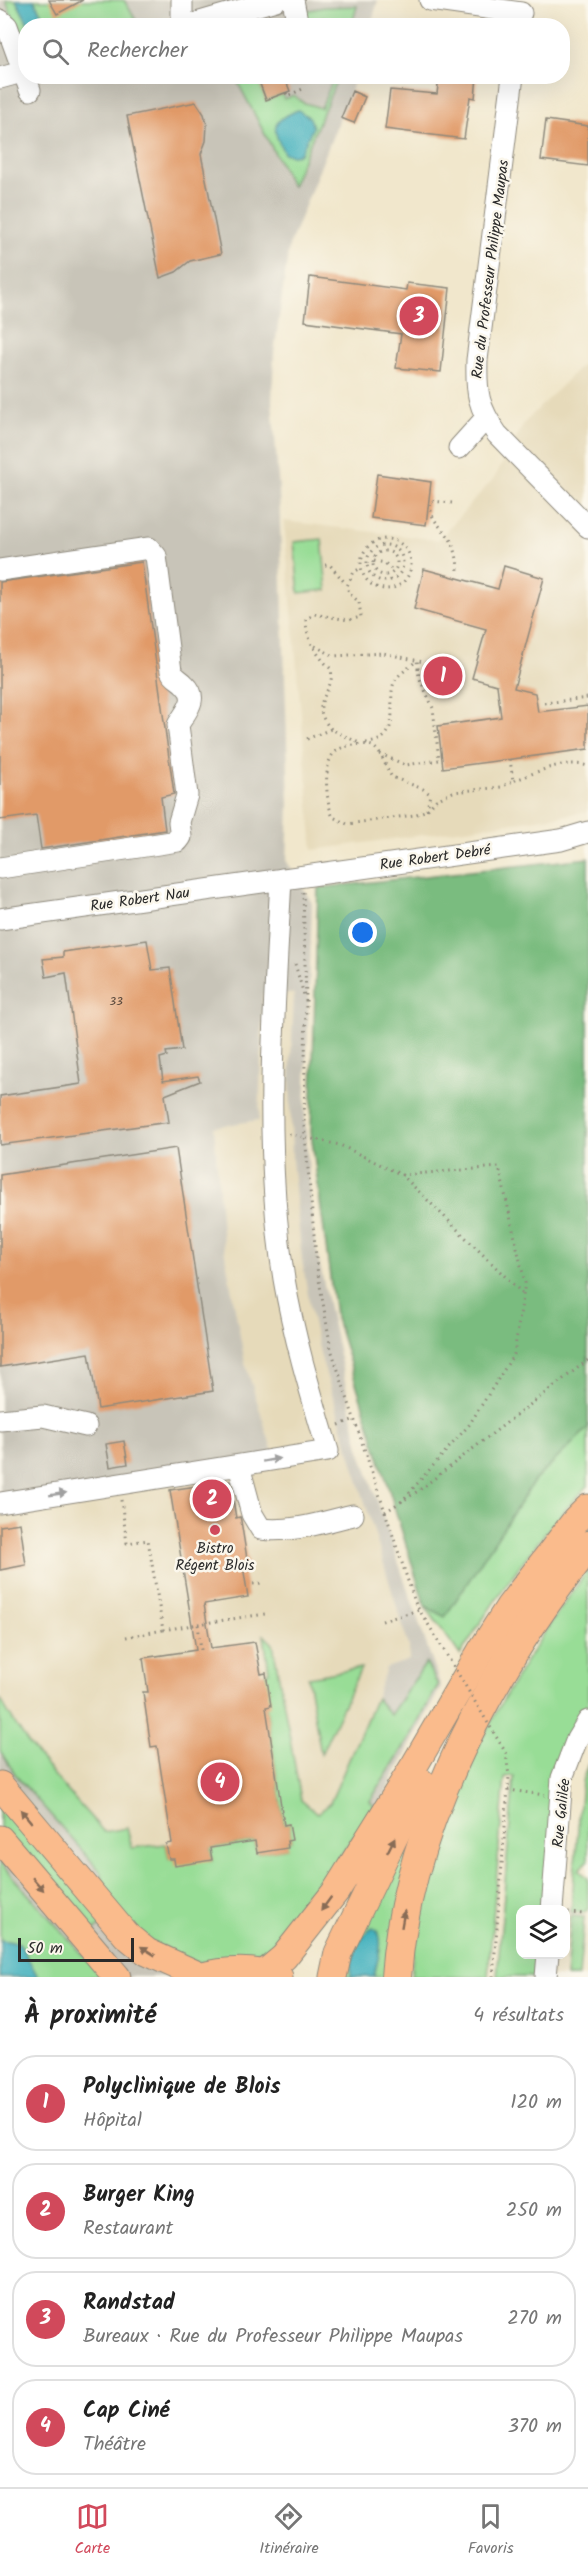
<!DOCTYPE html>
<html lang="fr">
<head>
<meta charset="utf-8">
<style>
  :root { --surface:#fff; --page:#f6f6f6; --text:#222; --muted:#767676; --line:#e0e0e0; --accent:#d1495b }
  body { margin:0; font-family:Kalam,sans-serif; background:var(--page); color:var(--text) }
  .controls { position:absolute; right:18px; bottom:18px; display:grid; overflow:hidden; border-radius:12px; box-shadow:0 6px 24px #0002 }
  .controls button { width:54px; height:54px; display:grid; place-items:center; padding:0; border:0; border-bottom:2px solid var(--line); background:var(--surface); color:var(--text); font:30px sans-serif }
  .scale { position:absolute; left:18px; bottom:15px; width:116px; box-sizing:border-box; padding-left:6px; border:3px solid #2b2b2b; border-top:0; font-size:16px; line-height:21px; white-space:nowrap; color:#2b2b2b; -webkit-text-stroke:4px #fbf7ec; paint-order:stroke }
  .you { position:absolute; left:363px; top:933px; width:21px; height:21px; margin:-15px; border:4px solid #fff; border-radius:50%; background:#1a73e8; box-shadow:0 0 0 9px #1a73e833 }
  .badge { display:grid; place-items:center; width:39px; height:39px; border-radius:50%; background:var(--accent); color:#fff; font-size:20px; font-weight:700 }
  .pin { position:absolute; translate:-50% -50%; border:3px solid #fff; box-shadow:0 2px 6px #0006 }
  .list { margin:0; padding:0; list-style:none }
  h2 { display:flex; justify-content:space-between; align-items:center; height:78px; margin:0; padding:0 24px; font-size:26px }
  h2 small { font-size:20px; font-weight:400; color:var(--muted) }
  .list li { display:grid; grid-template-columns:39px 1fr auto; gap:18px; align-items:center; box-sizing:border-box; height:96px; margin:0 12px 12px; padding:0 12px; border:2px solid var(--line); border-radius:24px }
  .list b { display:block; font-size:22px; white-space:nowrap }
  .list p { margin:0; font-size:20px; white-space:nowrap; color:var(--muted) }
  .list em { font-size:20px; font-style:normal; color:var(--muted) }
  .icon { flex:none; width:33px; height:33px; fill:none; stroke:currentColor; stroke-width:2; stroke-linecap:round; stroke-linejoin:round }
  .map { position:relative; flex:none; width:588px; height:1977px; overflow:hidden }
  .search { position:absolute; background:var(--surface); box-shadow:0 6px 24px #0002; left:18px; right:18px; top:18px; height:66px; display:flex; align-items:center; gap:15px; box-sizing:border-box; padding:0 21px; border-radius:24px; color:var(--muted); font-size:22px }
  .sheet { height:510px; background:var(--surface) }
  nav { display:flex; justify-content:space-around; align-items:center; box-sizing:border-box; height:84px; border-top:2px solid var(--line); background:var(--surface); font-size:16px; color:var(--muted) }
  nav a { display:grid; justify-items:center; gap:3px }
  nav .on { color:var(--accent) }
  .map>svg:first-child { display:block }
  .built { fill:#e6daba }
  .industrial { fill:#c8c4b8 }
  .green { fill:#98dd96; stroke:#628460; stroke-width:1.5 }
  .forest { fill:#7abc7f; stroke:#527455; stroke-width:1.5 }
  .water { fill:#43b1be; stroke:#376e74; stroke-width:1.5 }
  .building { fill:#e19a68 }
  .lines { fill:none; stroke-linecap:round; stroke-linejoin:round }
  .minor-casing { stroke:#8e897c; stroke-width:23 }
  .major-casing { stroke:#8e897c; stroke-width:29 }
  .highway-casing { stroke:#8e897c; stroke-width:32 }
  .path { stroke:#8e897c; stroke-width:3; stroke-dasharray:1.5 4.5; stroke-linecap:butt }
  .minor { stroke:#fff; stroke-width:21 }
  .major { stroke:#fabb8c; stroke-width:27 }
  .highway { stroke:#fabb8c; stroke-width:30 }
  .path-bridge { stroke:#8e897c; stroke-width:3; stroke-dasharray:1.5 4.5; stroke-linecap:butt }
  .oneway { fill:#a0a0a0 }
  .oneway2 { fill:#886c57 }
  .poi-dot { fill:#d1495b; stroke:#fbf7ec; stroke-width:2 }
  .labels { text-anchor:middle; stroke-width:5; stroke-linejoin:round; paint-order:stroke }
  .number-label { font-size:12px; fill:#58473a }
  .street-label { font-size:15px; fill:#2b2b2b; stroke:#fbf7ec }
  .poi-label { font-size:15px; fill:#2b2b2b; stroke:#fbf7ec }
</style>
</head>
<body>
<div class="map">
<svg width="588" height="1977" viewBox="0 0 588 1977">
  <rect width="100%" height="100%" fill="#fbf7ec"/>
  <filter id="ink" filterUnits="userSpaceOnUse"><feTurbulence type="fractalNoise" baseFrequency=".0167" numOctaves="2"/><feDisplacementMap in="SourceGraphic" scale="12" xChannelSelector="R" yChannelSelector="G"/><feConvolveMatrix kernelMatrix="1 2 1 2 8 2 1 2 1" color-interpolation-filters="sRGB"/></filter>
  <filter id="wash" filterUnits="userSpaceOnUse"><feTurbulence type="fractalNoise" baseFrequency=".008" numOctaves="4" result="noise"/><feDisplacementMap in="SourceGraphic" scale="24" xChannelSelector="R" yChannelSelector="G"/><feGaussianBlur stdDeviation="1.35" result="paint"/><feColorMatrix in="noise" values="0 0 0 0 0 0 0 0 0 0 0 0 0 0 0 0 0 1.4 0 .05"/><feComposite in="paint" operator="in"/></filter>
  <g filter="url(#wash)">
    <rect width="100%" height="100%" fill="#f1e7cc"/>
    <path class="built" d="M 588,359 L 588,812 L 313,850 L 284,521 L 438,540 L 495,477 L 525,422 Z
      M 263,993 L 294,994 L 290,1081 L 292,1160 L 302,1260 L 322,1361 L 409,1647 L 409,1660 L 386,1668 L 376,1698 L 330,1803 L 317,1813 L 301,1801 L 299,1854 L 156,1872 L 105,1832 L 39,1757 L 17,1729 L 0,1698 L 0,1511 L 277,1465 L 245,1363 L 223,1243 L 214,1127 L 259,1120 Z"/>
    <path class="industrial" d="M 0,0 L 378,0 L 371,25 L 26,26 L 26,76 L 356,77 L 289,246 L 274,353 L 272,401 L 279,490 L 289,805 L 287,862 L 312,903 L 305,1117 L 313,1233 L 359,1447 L 441,1687 L 377,1809 L 280,1949 L 255,1959 L 172,1977 L 0,1977 L 0,1698 L 17,1729 L 39,1757 L 104,1832 L 156,1872 L 299,1854 L 300,1796 L 301,1801 L 317,1813 L 330,1803 L 376,1698 L 386,1668 L 409,1660 L 409,1647 L 322,1361 L 313,1323 L 302,1260 L 292,1160 L 290,1081 L 294,994 L 263,994 L 259,1120 L 214,1127 L 223,1243 L 245,1363 L 277,1465 L 0,1511 Z"/>
    <path class="green" d="M 6,0 L 16,0 L 29,25 L 43,17 L 34,0 L 124,0 L 136,20 L 114,25 L 26,26 L 24,48 Z
      M 357,6 L 352,25 L 331,25 L 324,17 L 314,24 L 307,25 L 305,11 L 324,7 Z
      M 235,77 L 257,77 L 266,100 L 282,94 L 284,99 L 294,95 L 302,102 L 321,108 L 334,77 L 338,77 L 292,186 Z
      M 322,539 L 327,590 L 299,593 L 294,542 Z
      M 588,1428 L 588,1486 C 538,1535 497,1596 460,1655 L 425,1606 L 445,1616 L 534,1481 Z
      M 588,1570 L 588,1706 L 582,1712 L 565,1744 L 543,1909 L 520,1910 L 520,1954 L 540,1955 L 538,1977 L 497,1977 L 514,1776 L 505,1777 L 488,1977 L 411,1977 C 418,1831 504,1685 588,1570 Z
      M 264,1635 L 273,1644 L 301,1800 L 317,1813 L 330,1803 L 376,1698 L 390,1715 L 426,1663 L 438,1685 L 410,1737 L 370,1801 L 375,1807 L 277,1945 L 252,1954 L 197,1963 L 137,1936 L 104,1895 L 102,1873 L 17,1777 L 0,1751 L 0,1698 C 27,1749 66,1789 104,1832 L 127,1828 L 132,1848 L 166,1844 L 169,1859 L 212,1860 L 210,1848 L 255,1841 L 257,1853 L 287,1848 L 287,1841 L 292,1840 L 289,1825 L 284,1825 L 266,1707 L 266,1673 L 269,1672 Z
      M 361,1668 L 321,1754 L 308,1677 Z
      M 588,1764 L 588,1861 L 579,1870 L 588,1878 L 588,1909 L 584,1913 L 571,1912 L 582,1782 Z
      M 0,1800 L 105,1923 L 91,1932 L 0,1828 Z
      M 408,1829 L 417,1834 L 388,1977 L 340,1977 Z
      M 0,1863 L 103,1977 L 38,1977 L 19,1943 L 0,1940 Z
      M 571,1916 L 584,1917 L 579,1977 L 566,1977 Z"/>
    <path class="forest" d="M 588,858 L 588,1428 L 534,1481 L 445,1617 L 425,1606 L 335,1315 L 311,1132 L 318,888 Z"/>
    <path class="water" d="M 16,0 L 34,0 L 43,17 L 29,25 Z
      M 298,110 L 310,118 L 313,127 L 300,154 L 292,155 L 284,153 C 271,126 271,122 298,110 Z
      M 373,1928 C 388,1935 376,1963 374,1977 L 351,1977 C 349,1962 359,1934 373,1928 Z
      M 0,1940 L 19,1943 L 38,1977 L 0,1977 Z"/>
    <g id="blocks">
      <path class="building" d="M 49,0 L 83,0 L 57,14 Z
        M 257,76 L 284,76 L 290,91 L 266,100 Z
        M 439,76 L 477,76 L 475,98 L 470,97 L 464,139 L 385,129 L 390,90 L 437,94 Z
        M 352,91 L 365,97 L 354,123 L 341,118 Z
        M 196,102 L 204,114 L 207,125 L 206,141 L 201,154 L 221,254 L 190,261 L 176,272 L 160,278 L 127,116 Z
        M 546,120 L 588,126 L 588,166 L 541,160 Z
        M 310,277 L 406,290 L 407,283 L 450,288 L 441,372 L 396,368 L 401,334 L 305,321 Z
        M 377,474 L 431,482 L 426,525 L 371,518 Z
        M 142,562 L 174,794 L 161,797 L 165,830 L 41,849 L 36,815 L 0,820 L 0,582 Z
        M 504,566 L 544,578 L 514,688 L 535,693 L 538,712 L 588,706 L 588,749 L 443,768 L 438,726 L 501,717 L 497,685 L 472,678 L 486,629 L 414,609 L 424,569 L 498,589 Z
        M 147,940 L 152,970 L 170,968 L 182,1050 L 166,1052 L 167,1056 L 160,1058 L 163,1081 L 198,1076 L 200,1081 L 165,1095 L 169,1122 L 0,1145 L 0,1096 L 81,1084 L 66,973 L 46,977 L 43,959 L 63,957 L 63,952 Z
        M 176,1148 L 213,1391 L 98,1409 L 89,1353 L 0,1367 L 0,1175 Z
        M 124,1441 L 128,1464 L 110,1467 L 106,1444 Z
        M 230,1481 L 236,1518 L 240,1517 L 241,1521 L 248,1565 L 243,1566 L 248,1597 L 204,1604 L 211,1648 L 255,1642 L 261,1674 L 266,1673 L 271,1706 L 266,1707 L 284,1825 L 289,1824 L 292,1840 L 287,1841 L 288,1848 L 257,1853 L 255,1841 L 210,1848 L 212,1860 L 175,1866 L 174,1859 L 169,1859 L 166,1844 L 172,1843 L 157,1746 L 151,1747 L 143,1692 L 148,1692 L 143,1658 L 196,1650 L 170,1490 Z
        M 20,1523 L 26,1565 L 0,1570 L 0,1526 Z"/>
    </g>
  </g>
  <g filter="url(#ink)">
    <use href="#blocks" fill-opacity="0" stroke="#8e897c" stroke-width="1.5"/>
    <g class="lines">
      <g class="minor-casing">
        <path id="minor" d="M 182,0 L 182,26
          M 293,0 L 298,26
          M 430,0 L 521,13
          M 0,20 L 7,26 L 30,90
          M 186,26 L 276,0
          M 513,76 L 477,360 C 476,393 478,407 497,434 L 588,527
          M 0,78 L 26,71
          M 459,448 L 486,418
          M 0,570 L 149,548 L 156,556 L 171,671 C 174,678 180,679 185,685 C 200,699 185,712 178,725 L 187,795 L 179,822 L 181,837 L 178,841 L 0,868
          M 0,919 L 561,840 L 588,832
          M 0,1420 L 43,1416 L 86,1426
          M 239,1466 L 252,1514 L 261,1529 C 291,1533 324,1522 353,1515
          M 0,1503 L 328,1451 C 311,1394 294,1338 284,1279 C 263,1146 274,1012 281,879
          M 552,1910 L 562,1778 L 577,1739 L 588,1721
          M 546,1977 L 548,1954"/>
      </g>
      <g class="major-casing">
        <path id="major" d="M 0,1785 L 126,1935 L 147,1952 L 200,1976
          M 0,1839 L 117,1977
          M 265,1973 L 284,1957 L 336,1891 L 414,1766 L 481,1651 L 509,1607 L 575,1521 L 588,1508
          M 199,1977 C 225,1970 252,1969 279,1977
          M 333,1977 L 338,1953 L 421,1782"/>
      </g>
      <g class="highway-casing">
        <path id="highway" d="M 396,1977 C 406,1824 494,1664 588,1546"/>
      </g>
      <path class="path" d="M 286,93 L 287,96 L 305,88
        M 452,503 L 431,501 C 428,520 441,525 450,539 C 456,549 458,561 458,573
        M361 564a25 25 0 1 1 50 0a25 25 0 1 1-50 0Z
        M367 563a18 18 0 1 1 36 0a18 18 0 1 1-36 0Z
        M373 563a12 12 0 1 1 24 0a12 12 0 1 1-24 0Z
        M 374,561 L 385,563 L 394,572
        M 325,565 L 330,565 L 346,584
        M 315,646 L 334,656 L 383,653 L 428,663
        M 544,703 L 588,698
        M 331,729 C 306,701 336,694 331,669 C 317,656 306,639 306,620 L 314,614 L 349,620 L 361,617 L 359,602 L 349,593 L 347,586 L 354,572 L 361,568
        M 307,739 L 331,729 L 359,743
        M 366,743 C 405,740 386,701 394,683 C 397,674 410,668 417,660
        M 380,754 L 406,765 L 439,760 L 433,708 L 419,677 L 417,660
        M 510,759 L 513,781 C 538,772 562,759 588,766
        M 427,810 L 430,794 L 423,789 L 392,777 C 386,769 382,751 372,746 C 367,744 359,744 354,745 C 346,746 338,748 333,754 C 323,767 326,803 333,817 L 347,824 L 414,815 L 427,810 L 436,800 L 453,792 L 501,787 L 513,781
        M 303,892 L 306,1000 L 304,1124 L 317,1268 L 331,1349 L 416,1605 L 425,1619
        M 295,964 L 304,995
        M 289,1134 L 340,1145 L 402,1175
        M 339,1425 L 355,1419
        M 121,1500 L 127,1543 L 148,1540 L 163,1630 L 198,1624 L 201,1650
        M 401,1502 L 469,1425 L 514,1354 L 525,1283 L 499,1167 L 402,1175 L 524,1295
        M 385,1512 L 418,1491 L 588,1360
        M 253,1584 L 262,1583
        M 382,1621 L 419,1610
        M 198,1624 L 265,1614
        M 126,1637 L 163,1630
        M 508,1790 L 545,1795
        M 568,1913 L 584,1914
        M 493,1977 L 509,1776"/>
      <use href="#minor" class="minor"/>
      <use href="#major" class="major"/>
      <use href="#highway" class="highway"/>
      <path class="path-bridge" d="M 425,1619 L 506,1753 L 509,1776"/>
    </g>
    <defs><path id="oneway-solid" d="M-6-.8H1V-3.2L6.5 0L1 3.2V.8H-6Z" transform="scale(1.5)"/></defs>
    <g class="oneway">
      <use href="#oneway-solid" transform="translate(271 1460) rotate(-10)"/>
      <use href="#oneway-solid" transform="translate(58 1494) rotate(-9)"/>
    </g>
    <g class="oneway2">
      <use href="#oneway-solid" transform="translate(26 1816) rotate(-130)"/>
      <use href="#oneway-solid" transform="translate(391 1845) rotate(-64)"/>
      <use href="#oneway-solid" transform="translate(38 1884) rotate(49)"/>
      <use href="#oneway-solid" transform="translate(326 1904) rotate(126)"/>
      <use href="#oneway-solid" transform="translate(403 1919) rotate(-80)"/>
      <use href="#oneway-solid" transform="translate(148 1951) rotate(-148)"/>
    </g>
  </g>
  <circle class="poi-dot" cx="215" cy="1530" r="6"/>
  <g class="labels">
    <g class="number-label">
      <text x="116" y="1005">33</text>
    </g>
    <g class="street-label">
      <text transform="translate(490 269) rotate(-83)" y="5">Rue du Professeur Philippe Maupas</text>
      <text transform="translate(435 857) rotate(-8)" y="5">Rue Robert Debré</text>
      <text transform="translate(140 899) rotate(-8)" y="5">Rue Robert Nau</text>
      <text transform="translate(561 1813) rotate(-84)" y="5">Rue Galilée</text>
    </g>
    <g class="poi-label">
      <text x="215" y="1553">Bistro<tspan x="215" dy="17">Régent Blois</tspan></text>
    </g>
  </g>
</svg>
<div class="controls">
<button><svg class="icon" aria-label="layers" viewBox="0 0 24 24"><path d="M12 4l9 5-9 5-9-5zM3 14l9 5 9-5"/></svg></button>
</div>
<div class="scale">50 m</div>
<div class="you"></div>
<div class="pin badge" style="left:443px;top:676px">1</div>
<div class="pin badge" style="left:212px;top:1499px">2</div>
<div class="pin badge" style="left:419px;top:316px">3</div>
<div class="pin badge" style="left:220px;top:1782px">4</div>
<div class="search"><svg class="icon" aria-label="search" viewBox="0 0 24 24"><circle cx="10" cy="10" r="6"/><path d="M15 15l6 6"/></svg>Rechercher</div>
</div>
<section class="sheet">
<h2>À proximité<small>4 résultats</small></h2>
<ul class="list">
<li><span class="badge">1</span><div><b>Polyclinique de Blois</b><p>Hôpital</p></div><em>120 m</em></li>
<li><span class="badge">2</span><div><b>Burger King</b><p>Restaurant</p></div><em>250 m</em></li>
<li><span class="badge">3</span><div><b>Randstad</b><p>Bureaux · Rue du Professeur Philippe Maupas</p></div><em>270 m</em></li>
<li><span class="badge">4</span><div><b>Cap Ciné</b><p>Théâtre</p></div><em>370 m</em></li>
</ul>
</section>
<nav>
<a class="on"><svg class="icon" aria-label="map" viewBox="0 0 24 24"><path d="M3 6l6-2 6 2 6-2v14l-6 2-6-2-6 2zM9 4v14M15 6v14"/></svg>Carte</a>
<a><svg class="icon" aria-label="directions" viewBox="0 0 24 24"><path d="M12 3l9 9-9 9-9-9zM9 14v-3h6M13 9l2 2-2 2"/></svg>Itinéraire</a>
<a><svg class="icon" aria-label="saved" viewBox="0 0 24 24"><path d="M7 4h10v16l-5-4-5 4z"/></svg>Favoris</a>
</nav>
</body>
</html>
